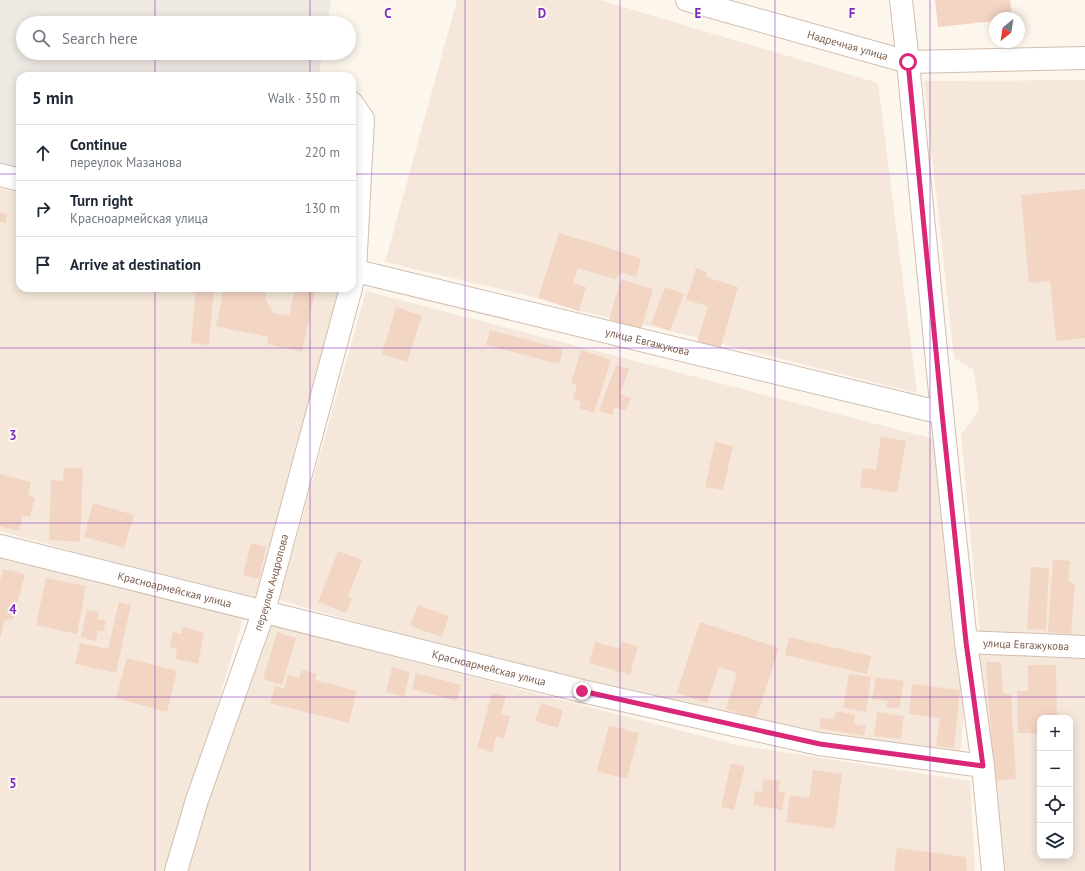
<!DOCTYPE html>
<html lang="en">
<head>
<meta charset="utf-8">
<style>
  :root { --surface:#fff; --page:#f6f6f7; --text:#1f2937; --muted:#747a83; --line:#e0e1e3 }
  body { margin:0; font-family:"PT Sans",sans-serif; background:var(--page); color:var(--text) }
  .controls { position:absolute; right:12px; bottom:12px; display:grid; overflow:hidden; border-radius:8px; box-shadow:0 2px 10px #0003 }
  .controls button { width:36px; height:36px; display:grid; place-items:center; padding:0; border:0; border-bottom:1px solid var(--line); background:var(--surface); color:var(--text); font:20px sans-serif }
  .compass { position:absolute; left:989px; top:12px; width:36px; height:36px; border-radius:50%; background:var(--surface); box-shadow:0 2px 10px #0003; rotate:210deg }
  .stop { position:absolute; width:12px; height:12px; margin:-9px; border:3px solid #db2777; border-radius:50%; background:#fff }
  .stop.end { background:#db2777; border-color:#fff; box-shadow:0 1px 4px #0008 }
  .list { margin:0; padding:0; list-style:none }
  h2 { display:flex; justify-content:space-between; align-items:center; height:52px; margin:0; padding:0 16px; font-size:17px }
  h2 small { font-size:13px; font-weight:400; color:var(--muted) }
  .list li { display:grid; grid-template-columns:26px 1fr auto; gap:12px; align-items:center; box-sizing:border-box; height:56px; padding:0 16px; border-top:1px solid var(--line) }
  .list b { display:block; font-size:15px; white-space:nowrap }
  .list p { margin:0; font-size:13px; white-space:nowrap; color:var(--muted) }
  .list em { font-size:13px; font-style:normal; color:var(--muted) }
  .icon { flex:none; width:22px; height:22px; fill:none; stroke:currentColor; stroke-width:2; stroke-linecap:round; stroke-linejoin:round }
  .map { position:relative; flex:none; width:1085px; height:871px; overflow:hidden }
  .search { position:absolute; background:var(--surface); box-shadow:0 2px 10px #0003; left:16px; top:16px; width:340px; height:44px; display:flex; align-items:center; gap:10px; box-sizing:border-box; padding:0 14px; border-radius:22px; color:var(--muted); font-size:15px }
  .panel { position:absolute; background:var(--surface); box-shadow:0 2px 10px #0003; left:16px; top:72px; width:340px; height:220px; border-radius:12px }
  .map>svg:first-child { display:block }
  .residential { fill:#f5e8da; fill-rule:evenodd }
  .industrial { fill:#efe9e4 }
  .building { fill:#f3d5c3 }
  .lines { fill:none; stroke-linecap:round; stroke-linejoin:round }
  .minor-casing { stroke:#d1beb0; stroke-width:24 }
  .minor { stroke:#fff; stroke-width:22 }
  .route { stroke:#db2777; stroke-width:5 }
  .grid { fill:none; stroke:#7b2cbf; stroke-width:1; stroke-opacity:0.55 }
  .labels { text-anchor:middle; stroke-width:4; stroke-linejoin:round; paint-order:stroke }
  .street-label { font-size:11px; fill:#7a5c4d; stroke:#fffaf3 }
  .grid-label { font-size:13px; text-anchor:middle; font-weight:bold; fill:#7b2cbf; stroke:#fffaf3; stroke-width:4; stroke-linejoin:round; paint-order:stroke }
</style>
</head>
<body>
<div class="map">
<svg width="1085" height="871" viewBox="0 0 1085 871">
  <rect width="100%" height="100%" fill="#fdf6ec"/>
  <path class="residential" d="M 457,0 L 600,0 L 878,83 L 917,393 L 670,331 L 579,311 L 538,298 L 385,262 Z
    M 1085,80 L 1085,642 L 980,635 L 961,435 L 979,409 L 974,370 L 954,358 L 924,81 Z
    M 0,188 L 20,194 L 20,288 L 345,288 L 257,602 L 0,531 Z
    M 366,291 L 934,439 L 967,683 L 960,755 L 758,724 L 519,668 L 279,600 Z
    M 0,557 L 243,618 L 168,871 L 0,871 Z
    M 265,624 L 737,745 L 970,781 L 975,871 L 187,871 Z
    M 976,647 L 1085,654 L 1085,871 L 1001,871 ZM 1040,718 L 1070,718 L 1070,856 L 1040,856 Z"/>
  <path class="industrial" d="M 0,0 L 331,0 L 327,23 L 23,23 L 23,53 L 322,53 L 319,76 L 20,76 L 20,171 L 0,165 Z"/>
  <path class="building" d="M 935,0 L 1010,0 L 1012,18 L 995,18 L 995,21 L 938,27 Z
    M 1085,189 L 1085,338 L 1056,341 L 1050,281 L 1029,283 L 1021,195 Z
    M 0,213 L 7,214 L 6,223 L 0,222 Z
    M 559,233 L 641,258 L 636,277 L 621,272 L 615,279 L 578,268 L 573,283 L 586,287 L 579,311 L 538,298 Z
    M 696,268 L 707,272 L 706,277 L 738,287 L 720,350 L 697,343 L 708,306 L 686,300 Z
    M 621,279 L 653,289 L 641,330 L 609,320 Z
    M 665,287 L 684,294 L 670,331 L 651,324 Z
    M 196,288 L 214,288 L 209,345 L 191,343 Z
    M 224,288 L 265,288 L 265,291 L 266,300 L 273,313 L 289,316 L 295,288 L 315,292 L 302,352 L 267,344 L 268,337 L 216,326 Z
    M 396,307 L 422,316 L 407,362 L 382,354 Z
    M 490,330 L 563,349 L 559,364 L 486,345 Z
    M 581,350 L 611,360 L 594,413 L 579,408 L 581,402 L 573,399 L 577,385 L 571,383 Z
    M 616,365 L 629,369 L 620,394 L 631,398 L 626,411 L 615,407 L 612,415 L 599,411 Z
    M 881,437 L 906,441 L 897,493 L 860,487 L 863,468 L 876,470 Z
    M 715,442 L 733,446 L 723,490 L 705,487 Z
    M 64,468 L 83,468 L 80,542 L 49,540 L 51,480 L 63,481 Z
    M 0,474 L 31,482 L 28,496 L 35,498 L 30,517 L 23,515 L 19,531 L 0,526 Z
    M 93,503 L 134,515 L 124,548 L 84,537 Z
    M 251,543 L 266,547 L 259,579 L 243,575 Z
    M 338,551 L 362,560 L 348,597 L 352,599 L 346,613 L 318,602 Z
    M 1053,559 L 1070,561 L 1068,581 L 1075,584 L 1071,634 L 1048,632 Z
    M 1031,567 L 1049,568 L 1046,630 L 1027,629 Z
    M 3,569 L 25,574 L 13,619 L 5,620 L 0,639 L 0,582 Z
    M 46,578 L 86,586 L 77,634 L 36,625 Z
    M 119,602 L 131,605 L 116,673 L 75,664 L 80,643 L 108,649 Z
    M 418,605 L 449,616 L 442,637 L 410,626 Z
    M 87,610 L 99,612 L 97,619 L 106,621 L 103,632 L 98,630 L 96,641 L 81,637 Z
    M 700,622 L 779,648 L 756,719 L 726,709 L 737,673 L 719,667 L 707,703 L 677,693 Z
    M 183,627 L 204,632 L 198,664 L 175,659 L 177,648 L 170,647 L 173,632 L 181,634 Z
    M 277,632 L 296,638 L 282,685 L 263,679 Z
    M 789,637 L 871,656 L 867,674 L 785,655 Z
    M 595,642 L 620,649 L 622,642 L 638,646 L 630,675 L 589,663 Z
    M 127,658 L 177,671 L 167,712 L 116,698 Z
    M 986,662 L 1001,662 L 1003,693 L 1011,695 L 1016,779 L 994,781 Z
    M 1028,665 L 1056,665 L 1057,718 L 1040,718 L 1040,733 L 1018,733 L 1017,691 L 1028,691 Z
    M 392,667 L 410,672 L 404,697 L 386,692 Z
    M 302,670 L 317,674 L 315,680 L 357,691 L 349,723 L 270,703 L 275,686 L 284,689 L 288,675 L 299,678 Z
    M 416,673 L 461,685 L 457,701 L 412,689 Z
    M 849,674 L 871,677 L 866,712 L 843,708 Z
    M 876,677 L 904,681 L 899,709 L 886,707 L 888,701 L 872,699 Z
    M 912,684 L 960,690 L 954,748 L 936,746 L 940,718 L 909,714 Z
    M 492,693 L 506,696 L 501,714 L 510,716 L 504,739 L 496,737 L 492,752 L 477,748 Z
    M 541,703 L 563,710 L 558,728 L 535,721 Z
    M 836,711 L 855,715 L 854,724 L 866,726 L 864,736 L 819,728 L 821,717 L 834,719 Z
    M 877,712 L 904,716 L 901,739 L 874,736 Z
    M 609,725 L 639,733 L 627,779 L 597,771 Z
    M 731,763 L 745,766 L 734,810 L 721,807 Z
    M 813,770 L 842,774 L 835,829 L 786,822 L 790,795 L 809,798 Z
    M 764,779 L 780,781 L 778,792 L 785,793 L 782,810 L 753,805 L 755,791 L 762,792 Z
    M 897,848 L 966,857 L 967,871 L 894,871 Z"/>
  <g class="lines">
    <g class="minor-casing">
      <g id="minor">
        <path id="s1" d="M 687,0 L 908,62 L 1085,58"/>
        <path d="M 901,0 L 908,62 L 942,413 L 966,642 L 983,766 L 993,871"/>
        <path d="M 352,103 L 363,119 L 355,271 L 352,283"/>
        <path d="M 0,175 L 20,180"/>
        <path id="s2" d="M 352,270 L 942,413"/>
        <path id="s3" d="M 0,546 L 582,691 L 819,744 L 983,766"/>
        <path id="s4" d="M 966,642 L 1085,647"/>
        <path id="s5" d="M 176,871 L 197,800 L 264,611 L 351,288"/>
      </g>
    </g>
    <use href="#minor" class="minor"/>
  </g>
  <g class="lines">
    <path class="route" d="M 582,691 L 820,744 L 983,766 L 966,642 L 942,413 L 908,62"/>
  </g>
  <path class="grid" d="M 155,0 L 155,23M 310,0 L 310,23M 465,0 L 465,871M 620,0 L 620,871M 775,0 L 775,871M 930,0 L 930,871M 155,53 L 155,76M 310,53 L 310,76M 0,174 L 20,174M 352,174 L 1085,174M 155,288 L 155,871M 310,288 L 310,871M 0,348 L 1085,348M 0,523 L 1085,523M 0,697 L 1085,697"/>
  <g class="labels">
    <g class="street-label">
      <text dy="4" stroke="none"><textPath href="#s1" startOffset="167">Надречная улица</textPath></text>
      <text dy="4" stroke="none"><textPath href="#s2" startOffset="304">улица Евгажукова</textPath></text>
      <text dy="4" stroke="none"><textPath href="#s5" startOffset="304">переулок Андропова</textPath></text>
      <text dy="4" stroke="none"><textPath href="#s3" startOffset="180">Красноармейская улица</textPath></text>
      <text dy="4" stroke="none"><textPath href="#s4" startOffset="60">улица Евгажукова</textPath></text>
      <text dy="4" stroke="none"><textPath href="#s3" startOffset="504">Красноармейская улица</textPath></text>
    </g>
  </g>
  <g class="grid-label">
    <text x="388" y="18">C</text>
    <text x="542" y="18">D</text>
    <text x="698" y="18">E</text>
    <text x="852" y="18">F</text>
    <text x="13" y="440">3</text>
    <text x="13" y="614">4</text>
    <text x="13" y="788">5</text>
  </g>
</svg>
<div class="controls">
<button>+</button>
<button>−</button>
<button><svg class="icon" aria-label="locate" viewBox="0 0 24 24"><circle cx="12" cy="12" r="6"/><path d="M12 2v4M12 18v4M2 12h4M18 12h4"/></svg></button>
<button><svg class="icon" aria-label="layers" viewBox="0 0 24 24"><path d="M12 4l9 5-9 5-9-5zM3 14l9 5 9-5"/></svg></button>
</div>
<svg class="compass" viewBox="-18 -18 36 36"><path d="M0-13l5 13h-10z" fill="#e53935"/><path d="M0 13l5-13h-10z" fill="#747a83"/></svg>
<div class="stop" style="left:908px;top:62px"></div>
<div class="stop end" style="left:582px;top:691px"></div>
<div class="search"><svg class="icon" aria-label="search" viewBox="0 0 24 24"><circle cx="10" cy="10" r="6"/><path d="M15 15l6 6"/></svg>Search here</div>
<section class="panel">
<h2>5 min<small>Walk · 350 m</small></h2>
<ul class="list">
<li><svg class="icon" aria-label="ahead" viewBox="0 0 24 24"><path d="M12 20V5M6 11l6-6 6 6"/></svg><div><b>Continue</b><p>переулок Мазанова</p></div><em>220 m</em></li>
<li><svg class="icon" aria-label="right" viewBox="0 0 24 24"><path d="M7 20v-9h11M14 6l5 5-5 5"/></svg><div><b>Turn right</b><p>Красноармейская улица</p></div><em>130 m</em></li>
<li><svg class="icon" aria-label="arrive" viewBox="0 0 24 24"><path d="M6 21V4h12l-3 4 3 4H6"/></svg><div><b>Arrive at destination</b></div></li>
</ul>
</section>
</div>
</body>
</html>
